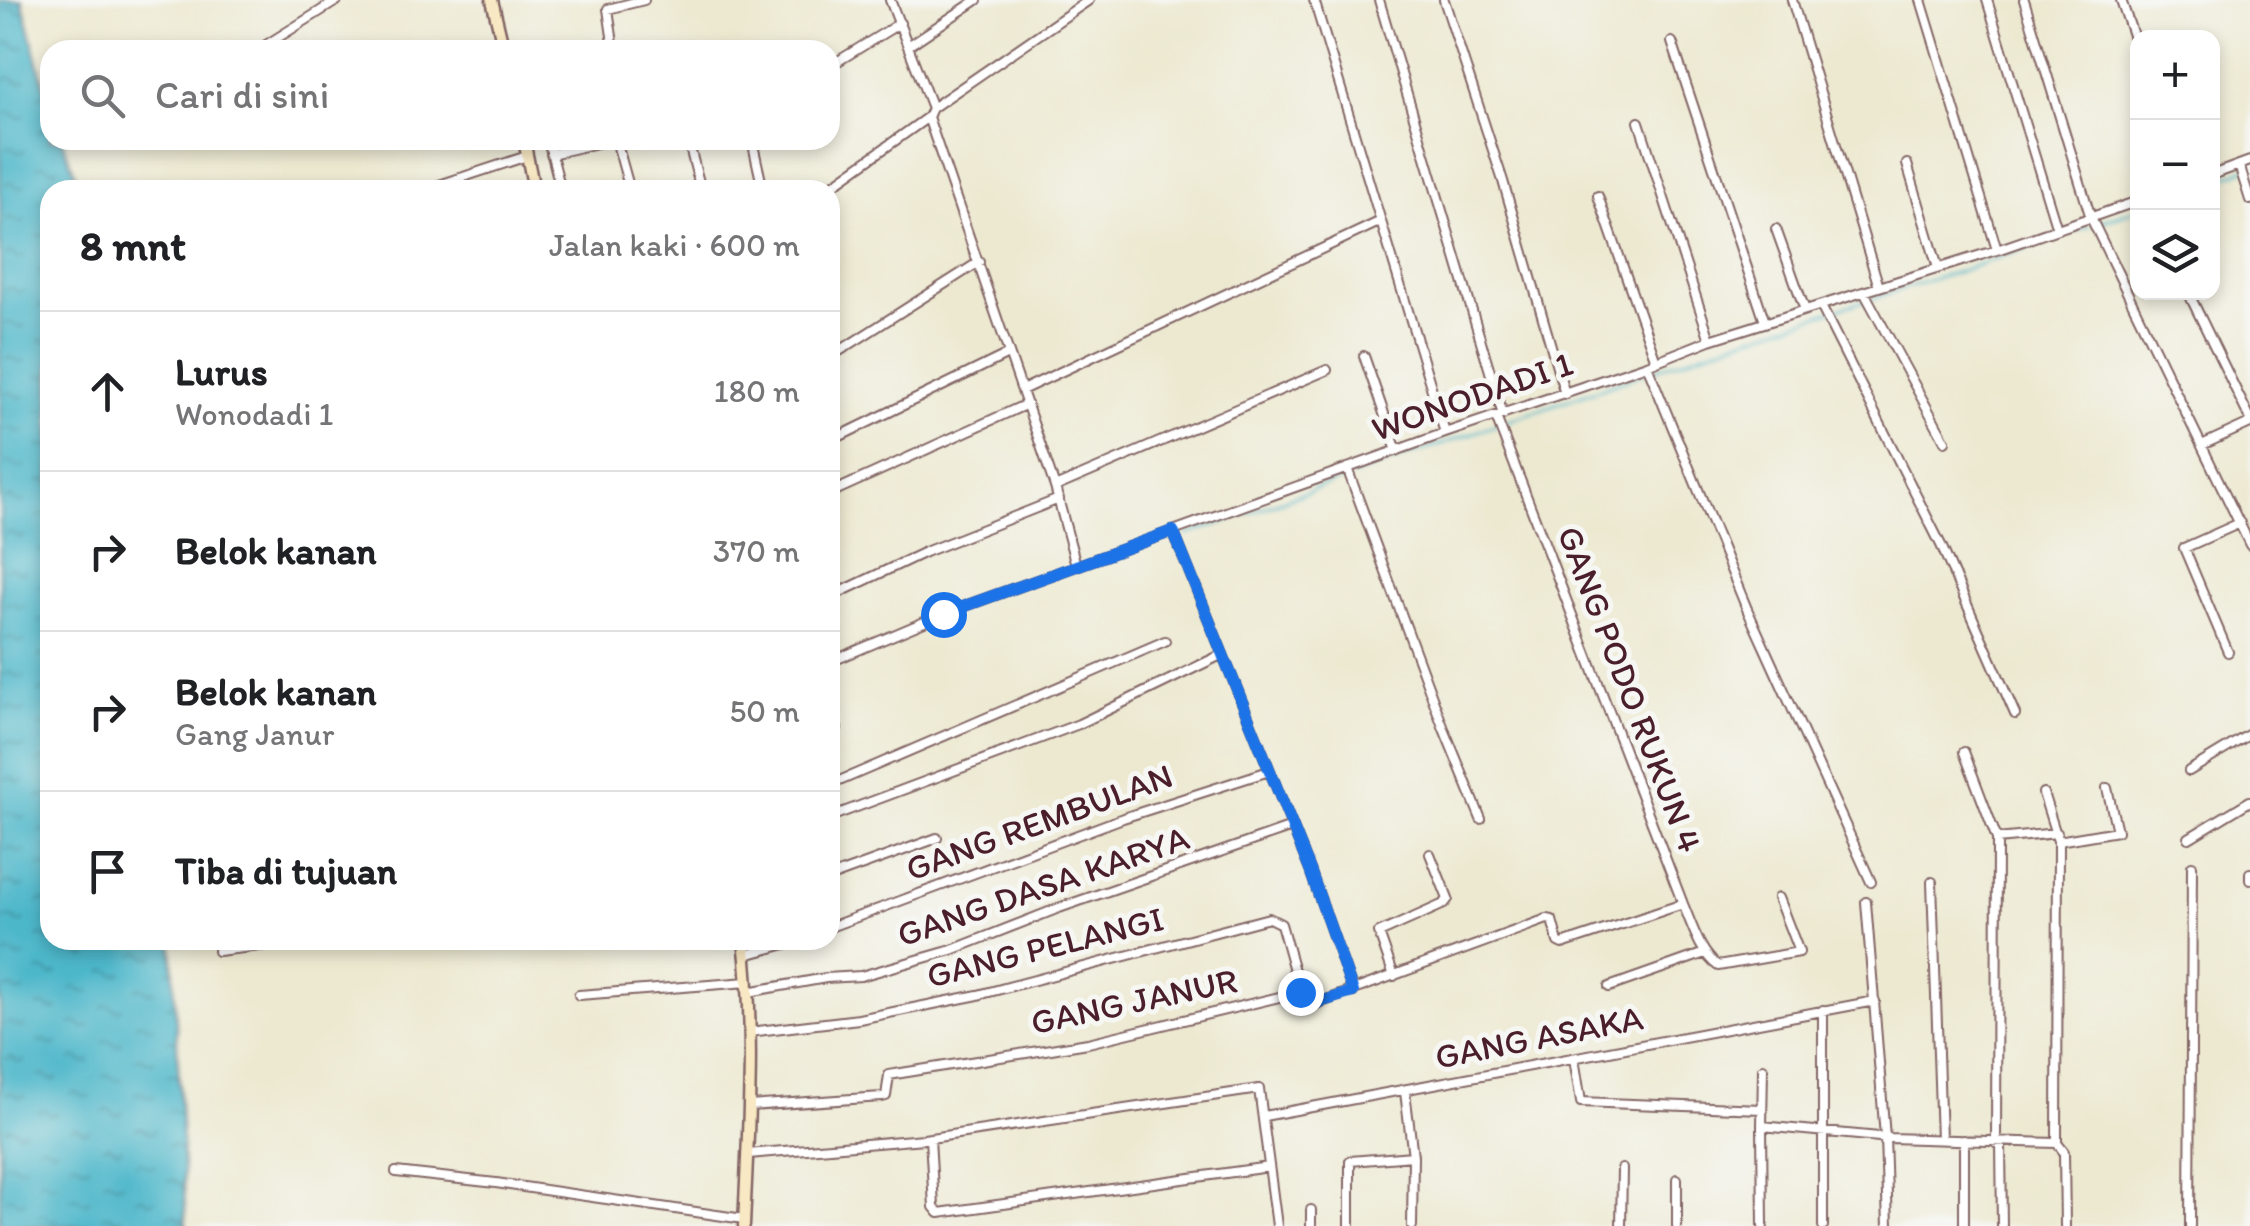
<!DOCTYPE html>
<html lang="id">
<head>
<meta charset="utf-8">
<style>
  :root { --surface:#fff; --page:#f2f2f2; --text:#202124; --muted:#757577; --line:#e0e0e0 }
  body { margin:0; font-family:Itim,sans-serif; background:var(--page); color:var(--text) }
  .controls { position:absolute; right:30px; top:30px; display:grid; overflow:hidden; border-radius:20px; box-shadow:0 5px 15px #0003 }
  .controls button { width:90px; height:90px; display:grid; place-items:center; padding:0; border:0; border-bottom:2px solid var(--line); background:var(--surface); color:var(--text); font:50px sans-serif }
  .stop { position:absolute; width:30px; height:30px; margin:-22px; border:8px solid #1a73e8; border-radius:50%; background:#fff }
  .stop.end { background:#1a73e8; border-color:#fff; box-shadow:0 2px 10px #0008 }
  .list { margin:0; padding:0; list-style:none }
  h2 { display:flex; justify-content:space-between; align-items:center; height:130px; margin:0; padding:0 40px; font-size:42px }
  h2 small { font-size:32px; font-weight:400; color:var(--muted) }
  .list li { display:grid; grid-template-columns:65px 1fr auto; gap:30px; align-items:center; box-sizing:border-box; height:160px; padding:0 40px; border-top:2px solid var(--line) }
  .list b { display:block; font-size:38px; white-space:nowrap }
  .list p { margin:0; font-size:32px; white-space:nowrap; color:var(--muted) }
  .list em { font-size:32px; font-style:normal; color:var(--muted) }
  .icon { flex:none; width:55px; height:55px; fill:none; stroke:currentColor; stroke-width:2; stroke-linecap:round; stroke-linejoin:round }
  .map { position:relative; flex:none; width:2250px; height:1226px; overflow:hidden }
  .search { position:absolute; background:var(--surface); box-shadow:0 5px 15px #0003; left:40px; top:40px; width:800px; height:110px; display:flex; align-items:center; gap:25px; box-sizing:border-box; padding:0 35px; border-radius:30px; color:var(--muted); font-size:38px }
  .panel { position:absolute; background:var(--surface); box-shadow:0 5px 15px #0003; left:40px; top:180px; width:800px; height:770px; border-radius:30px }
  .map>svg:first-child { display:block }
  .water { fill:url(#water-ripples); stroke:#4c6b7a; stroke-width:2.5 }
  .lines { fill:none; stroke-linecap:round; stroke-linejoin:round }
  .stream { stroke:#4db7ca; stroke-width:2.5 }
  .street-casing { stroke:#836665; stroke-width:12 }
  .secondary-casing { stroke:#836665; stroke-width:15 }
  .street { stroke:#fff; stroke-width:8 }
  .secondary { stroke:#f8e8c3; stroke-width:10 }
  .route { stroke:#1a73e8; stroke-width:12 }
  .labels { text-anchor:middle; stroke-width:10; stroke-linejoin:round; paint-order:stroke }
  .street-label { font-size:35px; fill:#4a1f2b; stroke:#f6f6f2 }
</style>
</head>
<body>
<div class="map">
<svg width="2250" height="1226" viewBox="0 0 2250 1226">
  <defs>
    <pattern id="water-ripples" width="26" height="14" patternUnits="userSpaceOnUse" patternTransform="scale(2.5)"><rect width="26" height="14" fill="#4db7ca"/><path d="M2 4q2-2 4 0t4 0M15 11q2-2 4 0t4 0" fill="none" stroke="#4294a4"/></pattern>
  </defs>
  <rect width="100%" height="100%" fill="#f6f6f2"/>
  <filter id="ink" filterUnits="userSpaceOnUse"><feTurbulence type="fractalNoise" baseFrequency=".01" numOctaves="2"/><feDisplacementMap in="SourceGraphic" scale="20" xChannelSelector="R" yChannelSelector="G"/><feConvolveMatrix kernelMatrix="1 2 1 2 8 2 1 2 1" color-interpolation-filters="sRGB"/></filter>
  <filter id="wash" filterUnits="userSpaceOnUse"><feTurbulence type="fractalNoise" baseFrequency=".0048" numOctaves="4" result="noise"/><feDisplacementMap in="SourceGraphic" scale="40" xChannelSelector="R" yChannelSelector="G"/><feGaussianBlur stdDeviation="2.25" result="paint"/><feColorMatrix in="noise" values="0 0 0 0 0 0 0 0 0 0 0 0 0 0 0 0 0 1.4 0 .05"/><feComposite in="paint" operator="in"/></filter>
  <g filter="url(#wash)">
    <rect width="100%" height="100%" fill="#ede9d1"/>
    <path class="water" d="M 0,0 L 22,0 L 50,108 L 50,140 L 62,140 L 81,190 L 50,190 L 50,940 L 172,940 L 186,1226 L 0,1226 Z"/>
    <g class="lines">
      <path class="stream" d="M 2212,182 L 2250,167
        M 2097,223 L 2138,209
        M 1353,475 L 1736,341 L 1963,270 L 2089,226
        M 1187,535 L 1346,478"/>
    </g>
  </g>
  <g filter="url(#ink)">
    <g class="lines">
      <g class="street-casing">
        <path id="street" d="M 890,0 L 932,108
          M 1314,0 L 1445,433
          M 1379,0 L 1503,415
          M 1444,0 L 1503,181 L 1565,394
          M 1792,0 L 1879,287
          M 1921,0 L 1997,250
          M 1987,0 L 2057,229
          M 2024,0 L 2091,218 L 2250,545
          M 2121,0 L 2138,50
          M 1672,42 L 1765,322
          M 908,46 L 977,0
          M 258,50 L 338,0
          M 614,50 L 608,9 L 644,0
          M 830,66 L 900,23
          M 1639,122 L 1710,340
          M 548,140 L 561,190
          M 616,140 L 630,190
          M 688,140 L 701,190
          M 752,140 L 763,190
          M 551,154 L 610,140
          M 1907,164 L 1938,268
          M 2239,165 L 2250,200
          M 2212,175 L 2250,161
          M 424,190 L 527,156
          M 826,190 L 928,117
          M 1598,196 L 1656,361
          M 1776,229 L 1805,310
          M 1864,292 L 1945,441
          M 2188,292 L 2250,419
          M 1821,306 L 1941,545 L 2015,714
          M 1364,356 L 1397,451
          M 830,357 L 979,262
          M 1647,365 L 1747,609 L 1871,882
          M 1022,390 L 1381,221
          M 1496,417 L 1683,904 C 1692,925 1700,953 1718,966 L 1799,952 L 1778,898
          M 830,441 L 1008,354
          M 2202,445 L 2250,423
          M 1347,468 L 1444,729 L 1481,819
          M 1055,487 L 1327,370
          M 830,493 L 1027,404
          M 1173,531 L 1310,870 L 1353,992
          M 1076,565 L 1055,487 L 928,117 L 932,108 L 1089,0
          M 830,597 L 925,552 L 1059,499
          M 2228,652 L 2184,548 L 2240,523
          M 830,662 L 943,614 L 1445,433 L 1647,365 L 1710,340 L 1997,250 L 2138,201
          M 830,731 L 837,728
          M 1964,752 L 1997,839 L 1996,1143
          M 2189,771 L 2250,734
          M 830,785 L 1165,641
          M 830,817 L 1079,724 L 1223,654
          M 2189,838 L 2250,801
          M 1997,839 L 2057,833
          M 2058,841 L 2117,831 L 2107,788
          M 2250,873 L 2250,880
          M 830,877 L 937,838
          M 1932,882 L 1941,1139
          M 1866,902 L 1885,1137 L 1888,1226
          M 830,927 L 1123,818 L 1269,771
          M 218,951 L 311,940
          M 746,955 L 800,940
          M 1394,976 L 1379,933 L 1444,904 L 1448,899 L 1430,854
          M 1609,987 L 1705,953
          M 748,992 L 826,978 L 861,976 L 952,950 L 1059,908 L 1292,827
          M 579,995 L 748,982
          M 749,1032 L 859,1019 L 978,995 L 1269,918 L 1281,924 L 1300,992
          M 1574,1058 L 1581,1102 L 1762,1109
          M 1763,1068 L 1762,1126 L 1890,1138 L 2057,1143 L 2058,841 L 2043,793
          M 1405,1092 L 1413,1156 L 1412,1226
          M 749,1106 L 882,1097 L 886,1096 L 889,1075 L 1088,1043 L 1300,992 L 1303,1004 L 1310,1006 L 1547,919 L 1552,920 L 1558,942 L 1562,944 L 1683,904
          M 1264,1116 L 1875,1001
          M 1762,1126 L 1763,1226
          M 930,1138 L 934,1207 L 939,1213 L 1269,1167
          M 1964,1140 L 1964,1226
          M 2001,1143 L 2002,1226
          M 2057,1143 L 2064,1152 L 2065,1226
          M 748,1154 L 924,1139 L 1259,1089 L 1277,1226
          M 396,1172 L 496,1183 L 744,1219
          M 1677,1179 L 1677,1226
          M 1311,1226 L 1311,1210
          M 1350,1226 L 1350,1161 L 1413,1156
          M 1621,1226 L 1622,1169
          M 1823,1226 L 1823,1010
          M 2190,1226 L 2192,866"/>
      </g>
      <g class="secondary-casing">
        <path id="secondary" d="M 492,0 L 504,50
          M 524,140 L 534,190
          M 744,1226 C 748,1131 755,1035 744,940"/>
      </g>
      <use href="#street" class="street"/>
      <use href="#secondary" class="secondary"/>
    </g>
  </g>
  <g class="lines" filter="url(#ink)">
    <path class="route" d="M 943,614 L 1173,531 L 1310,870 L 1353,992 L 1306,1006 L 1300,992"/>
  </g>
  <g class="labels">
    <g class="street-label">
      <text transform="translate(1472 396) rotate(-19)" y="12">WONODADI 1</text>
      <text transform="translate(1630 689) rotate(69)" y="12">GANG PODO RUKUN 4</text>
      <text transform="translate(1039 822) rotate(-20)" y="12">GANG REMBULAN</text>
      <text transform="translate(1043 886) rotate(-19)" y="12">GANG DASA KARYA</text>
      <text transform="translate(1045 947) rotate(-14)" y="12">GANG PELANGI</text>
      <text transform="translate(1134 1001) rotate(-12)" y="12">GANG JANUR</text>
      <text transform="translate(1539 1037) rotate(-11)" y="12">GANG ASAKA</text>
    </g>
  </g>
</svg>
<div class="controls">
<button>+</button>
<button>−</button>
<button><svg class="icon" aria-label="layers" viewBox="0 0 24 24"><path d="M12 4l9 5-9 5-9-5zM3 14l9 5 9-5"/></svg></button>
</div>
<div class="stop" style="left:943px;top:614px"></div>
<div class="stop end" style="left:1300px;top:992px"></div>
<div class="search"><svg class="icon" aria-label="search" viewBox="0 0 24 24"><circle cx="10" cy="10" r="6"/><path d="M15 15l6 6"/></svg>Cari di sini</div>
<section class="panel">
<h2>8 mnt<small>Jalan kaki · 600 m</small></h2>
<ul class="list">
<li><svg class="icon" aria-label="ahead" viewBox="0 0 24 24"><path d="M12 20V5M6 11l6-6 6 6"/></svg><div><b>Lurus</b><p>Wonodadi 1</p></div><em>180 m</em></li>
<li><svg class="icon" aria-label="right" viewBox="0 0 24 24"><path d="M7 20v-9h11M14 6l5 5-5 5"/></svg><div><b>Belok kanan</b></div><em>370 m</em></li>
<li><svg class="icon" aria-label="right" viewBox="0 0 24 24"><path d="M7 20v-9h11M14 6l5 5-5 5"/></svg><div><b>Belok kanan</b><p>Gang Janur</p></div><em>50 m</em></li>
<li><svg class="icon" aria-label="arrive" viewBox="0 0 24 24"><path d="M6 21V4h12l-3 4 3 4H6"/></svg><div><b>Tiba di tujuan</b></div></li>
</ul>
</section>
</div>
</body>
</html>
